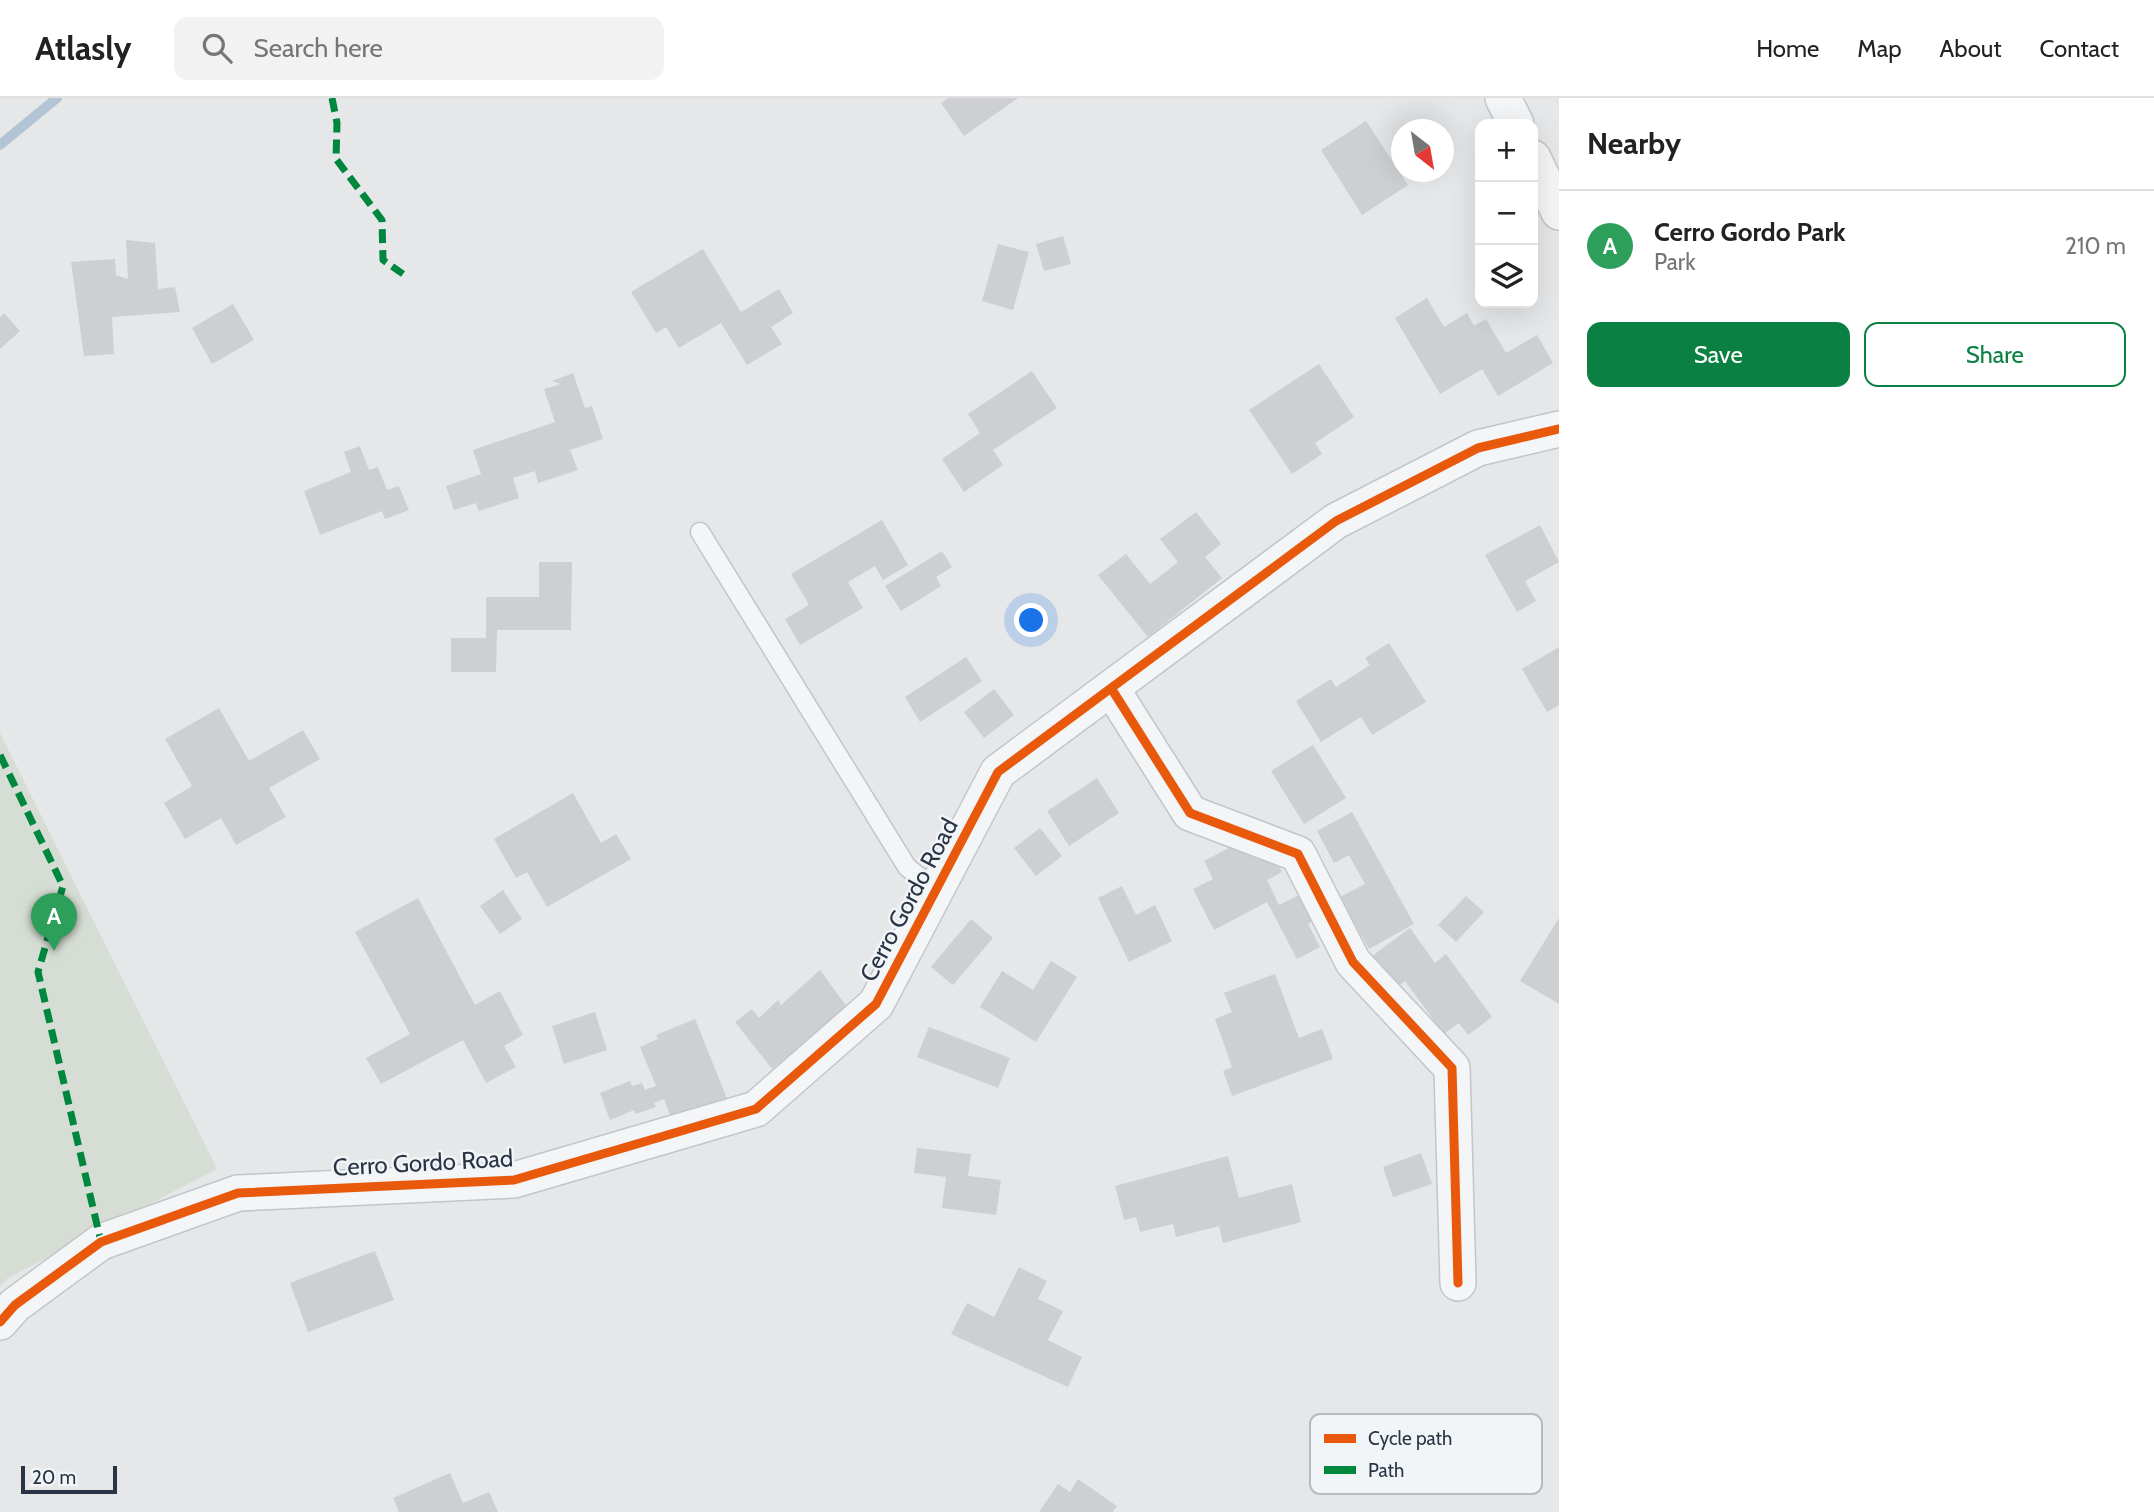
<!DOCTYPE html>
<html lang="en">
<head>
<meta charset="utf-8">
<style>
  :root { --surface:#fff; --page:#f2f2f2; --text:#222; --muted:#767676; --line:#e0e0e0; --accent:#0b8043 }
  body { margin:0; font-family:Cabin,sans-serif; background:var(--page); color:var(--text) }
  .controls { position:absolute; right:21px; top:21px; display:grid; overflow:hidden; border-radius:14px; box-shadow:0 7px 28px #0002 }
  .controls button { width:63px; height:63px; display:grid; place-items:center; padding:0; border:0; border-bottom:2px solid var(--line); background:var(--surface); color:var(--text); font:35px sans-serif }
  .compass { position:absolute; left:1391px; top:21px; width:63px; height:63px; border-radius:50%; background:var(--surface); box-shadow:0 7px 28px #0002; rotate:149deg }
  .scale { position:absolute; left:21px; bottom:18px; width:96px; box-sizing:border-box; padding-left:7px; border:4px solid #2a3444; border-top:0; font-size:19px; line-height:24px; white-space:nowrap; color:#2a3444; -webkit-text-stroke:5px #f2f5f8; paint-order:stroke }
  .you { position:absolute; left:1032px; top:523px; width:24px; height:24px; margin:-18px; border:5px solid #fff; border-radius:50%; background:#1a73e8; box-shadow:0 0 0 10px #1a73e833 }
  .badge { display:grid; place-items:center; width:46px; height:46px; border-radius:50%; background:var(--accent); color:#fff; font-size:23px; font-weight:700 }
  .pin { position:absolute; translate:-50% -58px; filter:drop-shadow(0 2px 4px #0008) }
  .pin::after { content:''; position:absolute; top:37px; width:24px; height:21px; background:inherit; clip-path:polygon(0 0,100% 0,50% 100%) }
  .list { margin:0; padding:0; list-style:none }
  h2 { display:flex; justify-content:space-between; align-items:center; height:91px; margin:0; padding:0 28px; font-size:30px }
  h2 small { font-size:23px; font-weight:400; color:var(--muted) }
  .list li { display:grid; grid-template-columns:46px 1fr auto; gap:21px; align-items:center; box-sizing:border-box; height:112px; padding:0 28px; border-top:2px solid var(--line) }
  .list b { display:block; font-size:26px; white-space:nowrap }
  .list p { margin:0; font-size:23px; white-space:nowrap; color:var(--muted) }
  .list em { font-size:23px; font-style:normal; color:var(--muted) }
  .actions { display:flex; gap:14px; padding:21px 28px }
  .actions a { flex:1; padding:16px 0; border:2px solid var(--accent); border-radius:14px; text-align:center; font-size:24px; color:var(--accent) }
  .actions .main { background:var(--accent); color:#fff }
  .icon { flex:none; width:38px; height:38px; fill:none; stroke:currentColor; stroke-width:2; stroke-linecap:round; stroke-linejoin:round }
  .map { position:relative; flex:none; width:1559px; height:1414px; overflow:hidden }
  header { display:flex; align-items:center; gap:42px; box-sizing:border-box; height:98px; padding:0 35px; background:var(--surface); border-bottom:2px solid var(--line) }
  header strong { font-size:33px }
  nav { display:flex; gap:38px; margin-inline-start:auto; font-size:24px }
  .search { width:490px; height:63px; background:var(--page); display:flex; align-items:center; gap:18px; box-sizing:border-box; padding:0 24px; border-radius:14px; color:var(--muted); font-size:26px }
  main { display:flex }
  aside { flex:1; background:var(--surface) }
  .map>svg:first-child { display:block }
  .green { fill:#d6ddd4 }
  .lines { fill:none; stroke-linecap:round; stroke-linejoin:round }
  .stream { stroke:#b3c5d5; stroke-width:10 }
  .building { fill:#cdcfd2 }
  .lane-casing { stroke:#c3c5c7; stroke-width:21 }
  .street-casing { stroke:#c3c5c7; stroke-width:38 }
  .lane { stroke:#f3f5f6; stroke-width:18 }
  .street { stroke:#f3f5f6; stroke-width:35 }
  .quiet { stroke:#00873e; stroke-width:7; stroke-dasharray:14 7; stroke-linecap:butt }
  .cycleway-casing { stroke:#f2f5f8; stroke-width:13 }
  .cycleway { stroke:#e8590c; stroke-width:9 }
  .labels { text-anchor:middle; stroke-width:5; stroke-linejoin:round; paint-order:stroke }
  .street-label { font-size:24px; fill:#2a3444; stroke:#f2f5f8 }
  .key { fill:#f2f5f8; stroke:#b6bbc2; stroke-width:2 }
  .key-label { font-size:19px; fill:#2a3444 }
</style>
</head>
<body>
<header>
<strong>Atlasly</strong>
<div class="search"><svg class="icon" aria-label="search" viewBox="0 0 24 24"><circle cx="10" cy="10" r="6"/><path d="M15 15l6 6"/></svg>Search here</div>
<nav><a>Home</a><a>Map</a><a>About</a><a>Contact</a></nav>
</header>
<main>
<div class="map">
<svg width="1559" height="1414" viewBox="0 0 1559 1414">
  <rect width="100%" height="100%" fill="#e5e7e9"/>
  <path class="green" d="M 0,635 L 217,1071 L 8,1180 L 0,1188 Z"/>
  <g class="lines">
    <path class="stream" d="M 0,47 L 57,0"/>
  </g>
  <path class="building" d="M 948,0 L 1018,0 L 964,38 L 941,5 Z
    M 1366,23 L 1408,87 L 1362,117 L 1321,52 Z
    M 1063,138 L 1071,166 L 1044,173 L 1036,146 Z
    M 126,142 L 155,145 L 158,191 L 175,189 L 180,214 L 112,219 L 114,256 L 84,258 L 71,164 L 115,161 L 116,177 L 128,181 Z
    M 998,146 L 1029,154 L 1013,212 L 982,203 Z
    M 703,151 L 741,214 L 779,191 L 793,215 L 771,229 L 782,246 L 747,267 L 721,225 L 679,250 L 666,229 L 656,235 L 631,194 Z
    M 1427,200 L 1444,229 L 1467,215 L 1474,228 L 1486,221 L 1506,255 L 1537,237 L 1553,265 L 1498,298 L 1482,271 L 1440,296 L 1395,220 Z
    M 233,206 L 254,242 L 212,266 L 192,230 Z
    M 4,215 L 20,233 L 0,251 L 0,219 Z
    M 1319,266 L 1354,319 L 1315,345 L 1322,356 L 1292,376 L 1249,312 Z
    M 1032,273 L 1057,310 L 993,352 L 1003,367 L 964,394 L 942,361 L 980,335 L 968,316 Z
    M 573,275 L 585,310 L 592,308 L 603,341 L 570,352 L 578,372 L 538,385 L 535,373 L 513,380 L 519,400 L 479,413 L 476,405 L 454,412 L 446,388 L 481,376 L 473,352 L 555,324 L 544,291 L 561,286 L 552,283 Z
    M 360,348 L 369,372 L 378,369 L 387,392 L 399,388 L 409,412 L 385,421 L 382,413 L 320,437 L 304,393 L 351,374 L 344,354 Z
    M 1196,414 L 1221,446 L 1205,459 L 1222,480 L 1148,539 L 1098,477 L 1126,456 L 1150,486 L 1178,464 L 1160,441 Z
    M 882,422 L 908,467 L 883,482 L 875,468 L 848,484 L 863,510 L 800,547 L 785,521 L 809,507 L 791,476 Z
    M 1540,427 L 1559,464 L 1525,483 L 1536,503 L 1517,514 L 1485,457 Z
    M 942,453 L 952,469 L 936,479 L 941,488 L 901,513 L 885,488 Z
    M 539,464 L 572,464 L 571,532 L 497,532 L 496,574 L 451,574 L 451,540 L 486,540 L 486,499 L 539,499 Z
    M 1389,545 L 1426,604 L 1372,637 L 1361,619 L 1321,644 L 1296,603 L 1331,581 L 1336,589 L 1370,567 L 1365,560 Z
    M 1559,549 L 1559,607 L 1547,614 L 1522,571 Z
    M 966,559 L 982,583 L 920,624 L 905,599 Z
    M 994,591 L 1014,617 L 984,640 L 964,614 Z
    M 219,610 L 249,663 L 303,632 L 320,661 L 269,690 L 286,719 L 236,747 L 221,720 L 185,741 L 164,705 L 192,688 L 165,641 Z
    M 1313,647 L 1346,700 L 1304,726 L 1271,673 Z
    M 1097,680 L 1119,715 L 1069,748 L 1047,713 Z
    M 573,695 L 601,745 L 616,736 L 631,761 L 547,809 L 527,774 L 516,780 L 494,741 Z
    M 1352,714 L 1414,826 L 1369,851 L 1340,799 L 1365,786 L 1349,757 L 1334,765 L 1317,733 Z
    M 1040,730 L 1062,758 L 1036,778 L 1014,750 Z
    M 1246,741 L 1257,762 L 1272,754 L 1282,774 L 1267,782 L 1279,807 L 1307,793 L 1321,819 L 1308,826 L 1320,849 L 1297,861 L 1267,804 L 1214,832 L 1193,791 L 1213,781 L 1204,763 Z
    M 1122,788 L 1136,817 L 1155,807 L 1172,843 L 1129,864 L 1098,800 Z
    M 503,792 L 522,821 L 500,836 L 480,808 Z
    M 1466,798 L 1484,814 L 1456,844 L 1438,827 Z
    M 418,800 L 475,907 L 500,893 L 523,937 L 504,948 L 516,969 L 486,985 L 463,942 L 381,986 L 366,960 L 410,936 L 355,834 Z
    M 1559,820 L 1559,906 L 1520,883 Z
    M 971,821 L 993,840 L 953,887 L 931,869 Z
    M 1410,830 L 1435,865 L 1446,856 L 1492,919 L 1468,937 L 1459,925 L 1444,936 L 1405,883 L 1396,890 L 1372,858 Z
    M 1051,863 L 1077,879 L 1036,944 L 980,909 L 1002,873 L 1033,892 Z
    M 820,872 L 847,909 L 772,971 L 735,924 L 752,911 L 759,920 L 778,902 L 781,907 Z
    M 1275,876 L 1299,940 L 1322,931 L 1333,961 L 1232,998 L 1223,973 L 1232,969 L 1215,921 L 1232,914 L 1224,895 Z
    M 595,914 L 607,952 L 564,966 L 552,928 Z
    M 695,921 L 728,1003 L 673,1025 L 664,1001 L 654,1005 L 656,1009 L 636,1016 L 634,1012 L 610,1022 L 600,995 L 630,983 L 632,988 L 642,985 L 645,992 L 656,988 L 640,949 L 658,941 L 656,937 Z
    M 929,929 L 1010,960 L 998,990 L 917,959 Z
    M 917,1050 L 971,1056 L 968,1078 L 1001,1082 L 996,1117 L 942,1110 L 946,1079 L 914,1075 Z
    M 1421,1055 L 1432,1086 L 1393,1099 L 1383,1069 Z
    M 1228,1058 L 1239,1100 L 1292,1086 L 1301,1124 L 1223,1145 L 1219,1128 L 1176,1139 L 1173,1126 L 1140,1134 L 1136,1119 L 1124,1122 L 1115,1088 Z
    M 375,1153 L 394,1202 L 308,1234 L 290,1185 Z
    M 1019,1169 L 1047,1183 L 1038,1201 L 1063,1213 L 1048,1242 L 1082,1259 L 1068,1289 L 951,1236 L 967,1205 L 994,1219 Z
    M 450,1375 L 463,1405 L 489,1394 L 498,1414 L 399,1414 L 393,1400 Z
    M 1078,1381 L 1117,1408 L 1113,1414 L 1039,1414 L 1058,1386 L 1070,1394 Z"/>
  <g class="lines">
    <g class="lane-casing">
      <path id="lane" d="M 700,434 L 907,769 L 934,791"/>
    </g>
    <g class="street-casing">
      <path id="street" d="M 1503,0 L 1516,26
        M 1533,60 L 1559,114
        M 1111,590 L 1190,715 L 1298,756 L 1353,864 L 1452,970 L 1458,1185
        M 0,1224 L 15,1207 L 101,1144 L 238,1095 L 514,1082 L 756,1011 L 876,906 L 998,674 L 1336,423 L 1478,350 L 1559,331"/>
    </g>
    <use href="#lane" class="lane"/>
    <use href="#street" class="street"/>
    <path class="quiet" d="M 332,0 L 337,25 L 336,61 L 382,122 L 383,162 L 403,176
      M 0,657 L 63,788 L 38,874 L 101,1144"/>
    <g class="cycleway-casing">
      <path id="cycleway" d="M 1111,590 L 1190,715 L 1298,756 L 1353,864 L 1452,970 L 1458,1185
        M 0,1224 L 15,1207 L 101,1144 L 238,1095 L 514,1082 L 756,1011 L 876,906 L 998,674 L 1336,423 L 1478,350 L 1559,331"/>
    </g>
    <use href="#cycleway" class="cycleway"/>
  </g>
  <g class="labels">
    <g class="street-label">
      <text transform="translate(909 802) rotate(-62)" y="8">Cerro Gordo Road</text>
      <text transform="translate(423 1065) rotate(-3)" y="8">Cerro Gordo Road</text>
    </g>
  </g>
  <rect x="1310" y="1316" width="232" height="80" rx="10" class="key"/>
  <rect x="1324" y="1336" width="32" height="9" fill="#e8590c"/>
  <rect x="1324" y="1368" width="32" height="8" fill="#00873e"/>
  <g class="key-label">
    <text x="1368" y="1347">Cycle path</text>
    <text x="1368" y="1379">Path</text>
  </g>
</svg>
<div class="controls">
<button>+</button>
<button>−</button>
<button><svg class="icon" aria-label="layers" viewBox="0 0 24 24"><path d="M12 4l9 5-9 5-9-5zM3 14l9 5 9-5"/></svg></button>
</div>
<svg class="compass" viewBox="-18 -18 36 36"><path d="M0-13l5 13h-10z" fill="#e53935"/><path d="M0 13l5-13h-10z" fill="#767676"/></svg>
<div class="scale">20 m</div>
<div class="you"></div>
<div class="pin badge" style="left:54px;top:853px;background:#2e9e5b">A</div>
</div>
<aside>
<h2>Nearby<small></small></h2>
<ul class="list">
<li><span class="badge" style="background:#2e9e5b">A</span><div><b>Cerro Gordo Park</b><p>Park</p></div><em>210 m</em></li>
</ul>
<div class="actions"><a class="main">Save</a><a>Share</a></div>
</aside>
</main>
</body>
</html>
